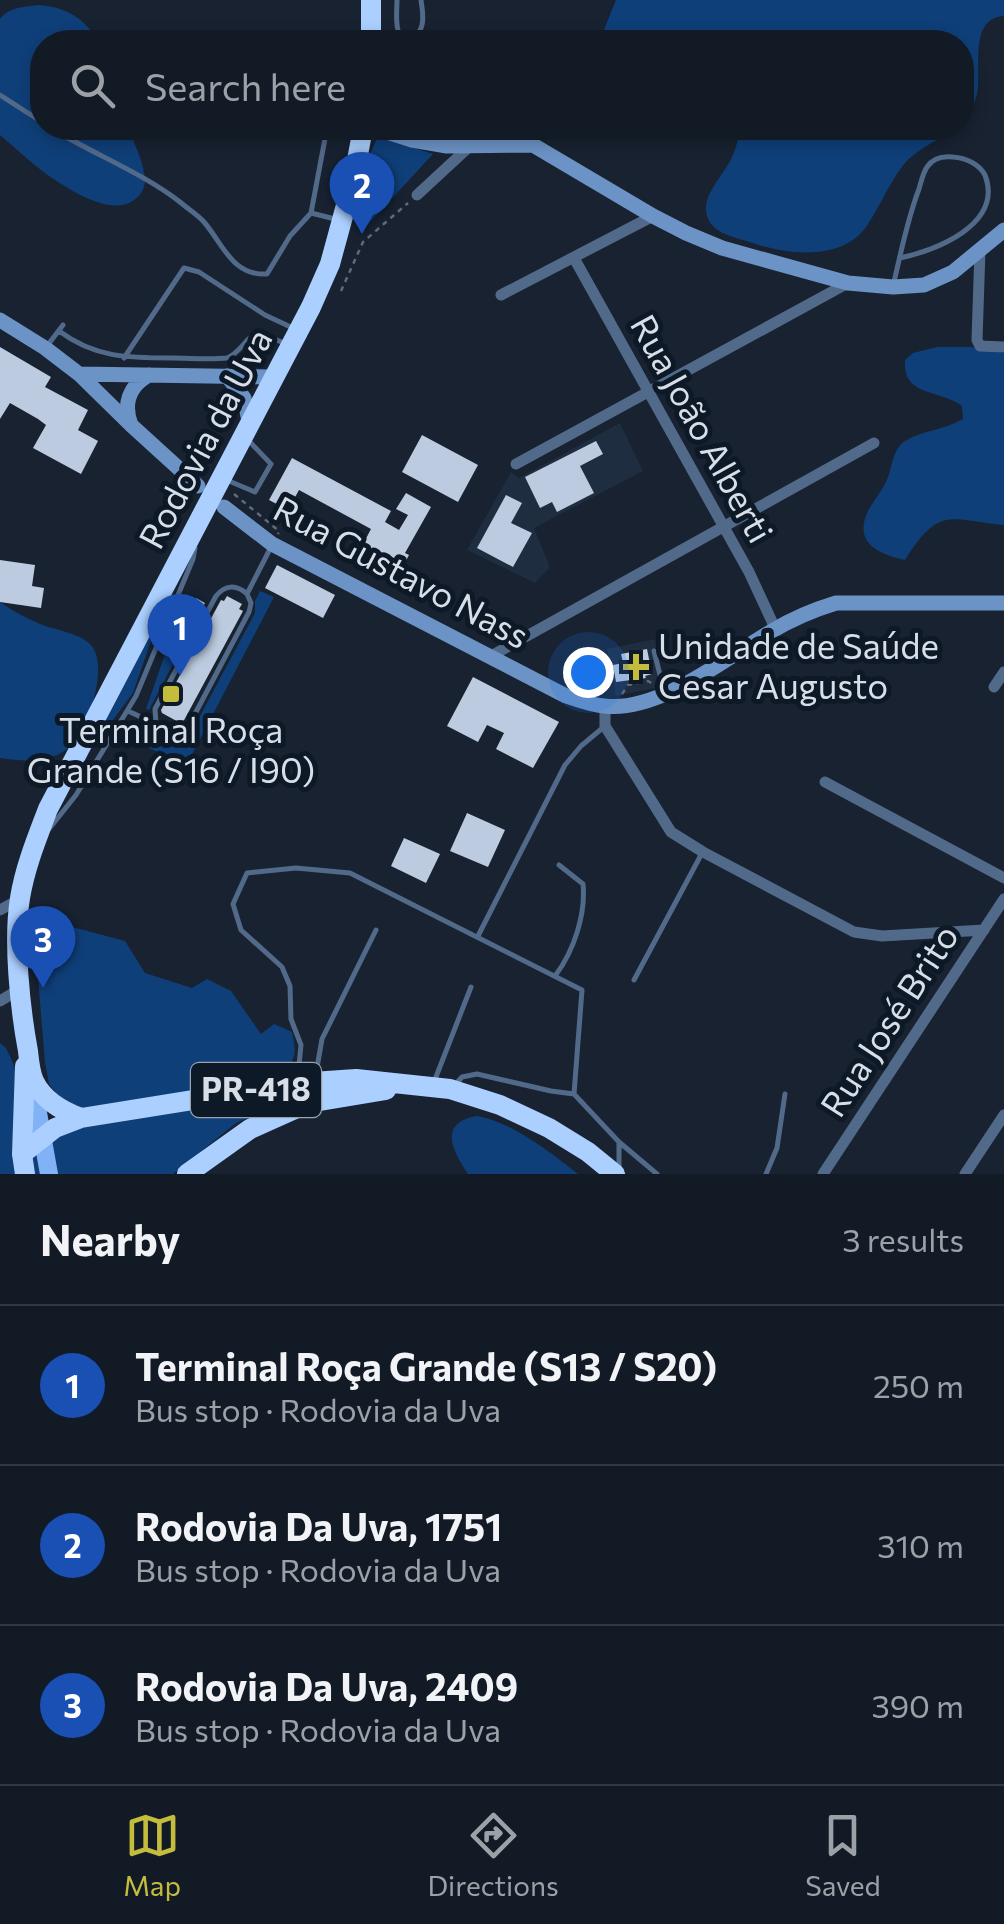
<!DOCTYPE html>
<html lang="en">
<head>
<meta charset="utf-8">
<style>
  :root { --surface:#121a25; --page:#1f2732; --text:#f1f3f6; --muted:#9ca1a7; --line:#313842; --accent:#c4bc3d }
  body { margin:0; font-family:Commissioner,sans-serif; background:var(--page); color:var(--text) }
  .you { position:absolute; left:588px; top:672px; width:35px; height:35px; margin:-25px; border:8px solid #fff; border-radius:50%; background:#1a73e8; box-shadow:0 0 0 15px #1a73e833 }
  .badge { display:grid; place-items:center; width:65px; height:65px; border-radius:50%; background:var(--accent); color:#fff; font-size:32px; font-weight:700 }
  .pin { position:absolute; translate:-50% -82px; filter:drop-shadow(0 2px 5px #0008) }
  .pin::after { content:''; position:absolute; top:52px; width:35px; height:30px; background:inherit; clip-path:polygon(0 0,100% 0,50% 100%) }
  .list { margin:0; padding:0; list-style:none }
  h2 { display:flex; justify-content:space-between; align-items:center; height:130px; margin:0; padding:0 40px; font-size:42px }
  h2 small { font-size:32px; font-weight:400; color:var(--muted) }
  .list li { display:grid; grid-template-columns:65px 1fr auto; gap:30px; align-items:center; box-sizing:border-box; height:160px; padding:0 40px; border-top:2px solid var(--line) }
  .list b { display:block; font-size:38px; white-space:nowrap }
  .list p { margin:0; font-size:32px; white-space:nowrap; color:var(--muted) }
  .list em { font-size:32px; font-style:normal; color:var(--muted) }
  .icon { flex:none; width:55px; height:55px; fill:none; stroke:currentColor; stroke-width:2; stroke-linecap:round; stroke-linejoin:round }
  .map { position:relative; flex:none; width:1004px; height:1174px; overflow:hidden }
  .search { position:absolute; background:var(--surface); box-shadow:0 5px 15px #0003; left:30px; right:30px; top:30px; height:110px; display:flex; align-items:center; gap:25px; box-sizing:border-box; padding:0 35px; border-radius:40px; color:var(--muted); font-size:38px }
  .sheet { height:610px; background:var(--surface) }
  nav { display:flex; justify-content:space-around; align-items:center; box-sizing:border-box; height:140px; border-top:2px solid var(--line); background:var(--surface); font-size:28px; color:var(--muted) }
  nav a { display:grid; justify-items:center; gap:5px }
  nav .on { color:var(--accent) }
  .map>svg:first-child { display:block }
  .built { fill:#1e2d3f }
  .green { fill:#0f3f79 }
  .building { fill:#bccbdf }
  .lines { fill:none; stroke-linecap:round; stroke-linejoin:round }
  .path { stroke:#616a77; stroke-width:2.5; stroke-dasharray:5 5; stroke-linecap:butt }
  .lane { stroke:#526a8a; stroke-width:5 }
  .street { stroke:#526a8a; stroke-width:11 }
  .secondary { stroke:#6c93c6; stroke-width:15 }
  .primary { stroke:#80b2f5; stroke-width:18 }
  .highway { stroke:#abcfff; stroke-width:20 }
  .poi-dot { fill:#c4bc3d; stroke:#0e1927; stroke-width:4 }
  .labels { text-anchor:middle; stroke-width:10; stroke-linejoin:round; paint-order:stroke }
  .shield { fill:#0e1927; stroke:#9ba3ae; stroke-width:2.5 }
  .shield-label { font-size:32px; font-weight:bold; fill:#d7dee8 }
  .street-label { font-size:35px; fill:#d7dee8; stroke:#0e1927 }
  .poi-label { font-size:35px; fill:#d7dee8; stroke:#0e1927; text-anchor:start }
</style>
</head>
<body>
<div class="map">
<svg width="1004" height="1174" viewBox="0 0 1004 1174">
  <rect width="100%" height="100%" fill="#182231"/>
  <path class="built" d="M 620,423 L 643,471 L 534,528 L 550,567 L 535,583 L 467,550 L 511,472 L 519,478 Z
    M 655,639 L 665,686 L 616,696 L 607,649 Z"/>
  <path class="green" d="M 616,0 L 1004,0 L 1004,16 C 968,18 982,69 977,94 C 974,105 968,114 962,123 L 962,42 L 599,42 Z
    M 38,5 C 67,7 84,18 99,42 L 42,42 L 42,128 L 128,128 C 134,143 144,163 145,180 C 145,188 141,195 134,200 C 112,216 75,193 55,180 C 35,167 18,150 0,135 L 0,19 C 9,7 24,7 38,5 Z
    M 740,128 L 956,128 C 937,142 916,148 901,168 C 888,186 879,208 866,227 C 840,263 783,254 746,241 C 729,236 708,231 706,211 C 704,193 725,173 732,157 C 737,147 738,138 740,128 Z
    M 378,136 L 433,154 L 360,233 L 370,154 Z
    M 937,347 L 971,347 L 1004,353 L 1004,525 C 948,519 939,506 905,560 C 877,554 852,542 869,509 C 874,500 881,492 886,482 C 893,468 891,451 905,441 C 920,431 944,430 963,419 L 962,406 C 939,389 902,397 905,360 L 913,353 Z
    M 260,591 L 274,597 L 186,766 L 133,740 L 137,731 C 157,738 172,748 191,733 L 255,613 L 255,601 Z
    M 0,602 C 13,611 26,618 40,624 C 55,630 79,633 90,644 C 111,665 87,733 67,749 C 48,764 22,761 0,758 Z
    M 159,618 L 133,693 L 90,751 Z
    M 165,654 L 175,660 L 149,710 L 146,709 Z
    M 46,920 L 125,941 L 145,973 L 192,988 L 207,979 L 231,991 L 261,1034 L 274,1024 L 292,1032 C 298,1058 295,1063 273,1078 L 82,1109 L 63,1103 L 49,1084 L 45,1062 L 34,930 Z
    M 0,1043 L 6,1048 L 13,1063 L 34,1153 L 37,1147 L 42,1174 L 0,1174 Z
    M 285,1091 L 312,1092 L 236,1123 L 173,1174 L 57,1174 L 50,1135 L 76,1125 Z
    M 477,1116 C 512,1122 550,1152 578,1174 L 468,1174 C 452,1150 438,1123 477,1116 Z"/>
  <path class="building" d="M 0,347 L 51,377 L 45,387 L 88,410 L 78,430 L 98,441 L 81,474 L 33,448 L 46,425 L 38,419 L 10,403 L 0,419 Z
    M 422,435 L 478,465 L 458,502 L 402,472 Z
    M 596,441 L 603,454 L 580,466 L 594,493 L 557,512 L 552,502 L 540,508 L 525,477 Z
    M 292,458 L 391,511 L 385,522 L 399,530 L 408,515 L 396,509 L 406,493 L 431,507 L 405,553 L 409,555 L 401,570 L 361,548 L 371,529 L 299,490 L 288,510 L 269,500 Z
    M 506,495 L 522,503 L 511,523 L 532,533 L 513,567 L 477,548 Z
    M 0,560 L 35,565 L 32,586 L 44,588 L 41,608 L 0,602 Z
    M 277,565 L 335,595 L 323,618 L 265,588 Z
    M 227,596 L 242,604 L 239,609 L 243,611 L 182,724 L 162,713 L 161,710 L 221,600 L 224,601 Z
    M 196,598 L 205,603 L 175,659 L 165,654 Z
    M 647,649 L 652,674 L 645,676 L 646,678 L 616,682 L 613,665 L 623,663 L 621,654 Z
    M 473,677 L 559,722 L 533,768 L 496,749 L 504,733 L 487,725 L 478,742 L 447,726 Z
    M 467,813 L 505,830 L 488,867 L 450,851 Z
    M 404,838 L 440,854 L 426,883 L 391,866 Z"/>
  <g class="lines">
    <path class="path" d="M 341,291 L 363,242 L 408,203
      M 234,494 L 279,531 L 278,534
      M 622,694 L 628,685 L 648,681 L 653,684"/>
    <path class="lane" d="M 397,0 C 397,9 395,25 399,33 C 407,46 420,34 422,25 C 424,16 422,8 421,0
      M 0,95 L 42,122
      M 51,128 C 93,154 141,172 180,202 C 188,209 198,215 204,222 C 223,244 232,276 267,274 L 290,236 L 311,213 L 335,219
      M 311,213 L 327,128
      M 893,286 C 901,253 907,220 919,189 C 921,182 923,173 927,167 C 933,158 943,156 953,157 C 966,158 979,164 985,175 C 1004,225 934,251 900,258
      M 59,331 C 95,358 129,358 172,358 C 190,358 209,360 227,358 C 241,353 245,337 259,333 L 284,343
      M 47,346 L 63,325
      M 124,358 L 184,268 L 199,272 L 265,315 L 295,329
      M 229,481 L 255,492 L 271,464 L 248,440
      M 654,651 L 664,691
      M 128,711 L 156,724 L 167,734 L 182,733 L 188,727 L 249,612 L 251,603 L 247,594 L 271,547
      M 156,724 L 155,709 L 216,596 C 225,585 236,584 247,594
      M 49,829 L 76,795 L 136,696 L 193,559 L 195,548
      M 478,936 L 565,765 L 581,746 L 605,726
      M 555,976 C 574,951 586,914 583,884 L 559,865
      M 634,980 L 701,855
      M 298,1075 L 301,1045 L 291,1019 L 290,986 L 282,967 L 241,930 L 233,904 L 247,873 L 296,868 L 350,873 L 582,990 L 574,1094
      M 315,1079 L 322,1039 L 376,930
      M 434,1082 L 471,987
      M 455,1085 L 462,1077 L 477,1074 L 551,1091 L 574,1094 L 619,1142 L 619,1171
      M 619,1142 L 657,1174
      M 766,1174 L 777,1148 L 785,1094"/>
    <path class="street" d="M 417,195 L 470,146
      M 980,250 L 977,340 L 980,346 L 1004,347
      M 574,258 L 749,572 L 775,628
      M 501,295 L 653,216
      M 516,464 L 848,283
      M 491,656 L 874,443
      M 994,687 L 1004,672
      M 605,706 L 605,726 L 671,832 L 703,852 L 854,932 L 882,936 L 984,930
      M 825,782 L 1004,878
      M 0,910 L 20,899
      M 0,1001 L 20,989
      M 823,1174 L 1004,899
      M 965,1174 L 1004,1115"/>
    <path class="secondary" d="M 375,128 L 412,140 L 447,146 L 533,145 L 653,216 L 686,233 L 722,248 L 848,283 L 893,287 L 924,285 L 953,272 L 1004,230
      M 0,320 L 45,348 L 79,374 L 131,425 L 198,486
      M 79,374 L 274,377
      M 227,376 L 244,398 L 250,425
      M 131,425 C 123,404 129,386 149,375
      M 224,507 L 272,544 L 566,696 C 578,700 591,705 604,706 C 659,713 725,658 772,631 C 792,619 813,610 836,603 L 1004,603"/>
    <path class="primary" d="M 32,1079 L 49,1174"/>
    <path class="highway" d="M 371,42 L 371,0
      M 25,1066 L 22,1154 L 25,1174
      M 81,1118 C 62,1111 43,1100 34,1081 C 30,1072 29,1061 28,1051 C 20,1008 13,941 20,898 C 25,867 37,838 48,809 L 311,307 L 330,264 L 354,176 L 363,128
      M 22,1154 L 55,1128 L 81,1118 L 298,1083 L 356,1079 L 450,1089 L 500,1105 L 549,1128 L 588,1152 L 615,1174
      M 187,1174 L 250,1129 L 308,1103 L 386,1090"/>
  </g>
  <g class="poi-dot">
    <path d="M631 652h10v10h10v10h-10v10h-10v-10h-10v-10h10z"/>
    <rect x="161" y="684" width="20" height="20" rx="5"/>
  </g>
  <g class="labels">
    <rect class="shield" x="191" y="1063" width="130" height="54" rx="8"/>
    <g class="shield-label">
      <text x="256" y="1101">PR-418</text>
    </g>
    <g class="street-label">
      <text transform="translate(701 429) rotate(61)" y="12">Rua João Alberti</text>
      <text transform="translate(206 439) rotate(-62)" y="12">Rodovia da Uva</text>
      <text transform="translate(401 573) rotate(28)" y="12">Rua Gustavo Nass</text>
      <text transform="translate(890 1021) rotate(-57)" y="12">Rua José Brito</text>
    </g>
    <g class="poi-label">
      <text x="658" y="659">Unidade de Saúde<tspan x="658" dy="40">Cesar Augusto</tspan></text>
      <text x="171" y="743" text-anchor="middle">Terminal Roça<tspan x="171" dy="40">Grande (S16 / I90)</tspan></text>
    </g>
  </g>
</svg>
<div class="you"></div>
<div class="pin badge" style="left:180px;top:676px;background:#1a4fb4">1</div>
<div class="pin badge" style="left:362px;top:234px;background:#1a4fb4">2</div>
<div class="pin badge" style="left:43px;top:988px;background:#1a4fb4">3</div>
<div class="search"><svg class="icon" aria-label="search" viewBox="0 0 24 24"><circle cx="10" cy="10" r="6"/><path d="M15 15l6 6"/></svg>Search here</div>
</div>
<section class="sheet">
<h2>Nearby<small>3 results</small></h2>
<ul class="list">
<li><span class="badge" style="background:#1a4fb4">1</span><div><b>Terminal Roça Grande (S13 / S20)</b><p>Bus stop · Rodovia da Uva</p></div><em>250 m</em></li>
<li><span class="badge" style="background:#1a4fb4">2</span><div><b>Rodovia Da Uva, 1751</b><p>Bus stop · Rodovia da Uva</p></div><em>310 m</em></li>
<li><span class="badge" style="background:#1a4fb4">3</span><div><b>Rodovia Da Uva, 2409</b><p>Bus stop · Rodovia da Uva</p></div><em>390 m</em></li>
</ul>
</section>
<nav>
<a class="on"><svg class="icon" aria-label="map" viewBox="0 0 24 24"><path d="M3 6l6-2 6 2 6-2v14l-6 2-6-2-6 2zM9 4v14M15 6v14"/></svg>Map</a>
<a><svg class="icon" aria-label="directions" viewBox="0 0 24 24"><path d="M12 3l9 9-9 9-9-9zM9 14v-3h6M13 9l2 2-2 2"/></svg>Directions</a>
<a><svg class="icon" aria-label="saved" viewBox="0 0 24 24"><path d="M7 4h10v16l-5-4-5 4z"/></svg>Saved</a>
</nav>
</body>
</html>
